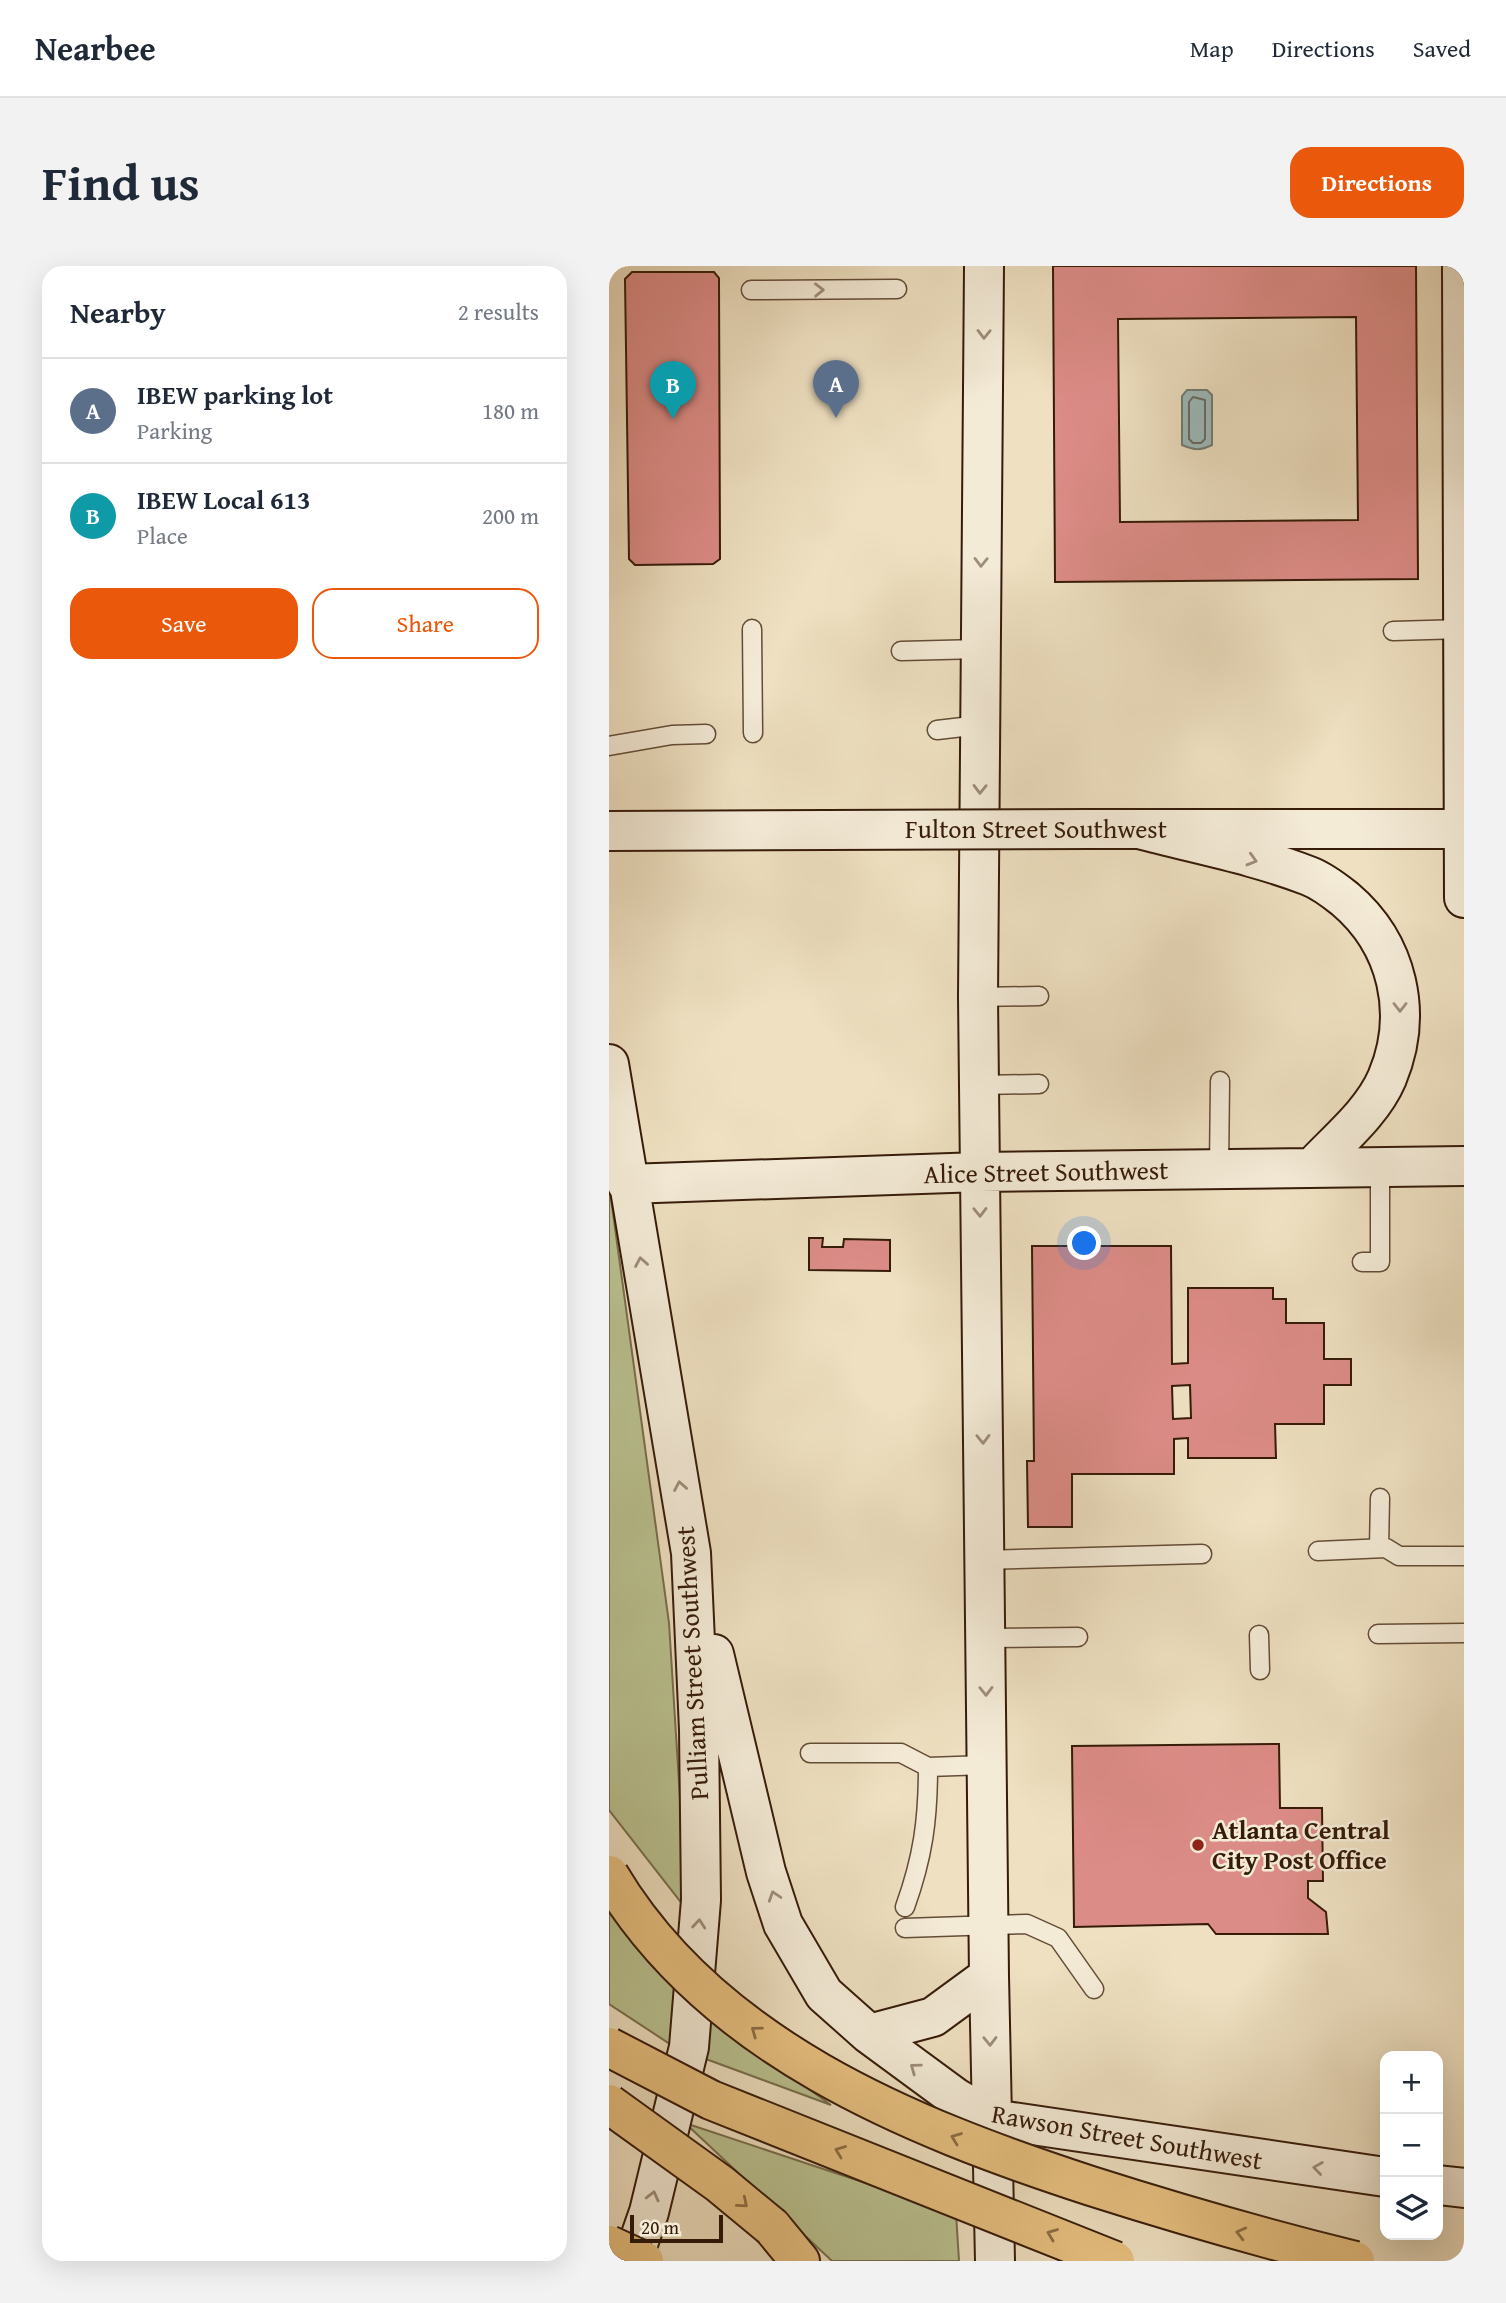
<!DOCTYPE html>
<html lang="en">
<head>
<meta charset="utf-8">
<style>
  :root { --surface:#fff; --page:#f2f2f3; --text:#1f2937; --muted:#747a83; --line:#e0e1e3; --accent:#ea580c }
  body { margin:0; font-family:"Gentium Book Plus",serif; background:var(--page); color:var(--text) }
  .controls { position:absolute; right:21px; bottom:21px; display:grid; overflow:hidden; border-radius:14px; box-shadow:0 7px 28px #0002 }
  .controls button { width:63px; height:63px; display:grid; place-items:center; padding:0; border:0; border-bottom:2px solid var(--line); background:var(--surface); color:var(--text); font:35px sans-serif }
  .scale { position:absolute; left:21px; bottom:18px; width:93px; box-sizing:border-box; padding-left:7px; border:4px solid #361b09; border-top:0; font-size:19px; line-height:24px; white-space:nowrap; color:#361b09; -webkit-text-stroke:5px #f4ebd7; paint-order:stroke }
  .you { position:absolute; left:476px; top:978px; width:24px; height:24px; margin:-18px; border:5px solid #fff; border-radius:50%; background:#1a73e8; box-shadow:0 0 0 10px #1a73e833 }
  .badge { display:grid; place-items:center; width:46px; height:46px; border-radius:50%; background:var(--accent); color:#fff; font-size:23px; font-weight:700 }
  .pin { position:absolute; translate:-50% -58px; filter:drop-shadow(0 2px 4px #0008) }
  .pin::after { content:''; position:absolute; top:37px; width:24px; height:21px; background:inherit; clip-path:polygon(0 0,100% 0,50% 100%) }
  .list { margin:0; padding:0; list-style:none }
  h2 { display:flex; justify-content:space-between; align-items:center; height:91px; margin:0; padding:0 28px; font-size:30px }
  h2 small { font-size:23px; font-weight:400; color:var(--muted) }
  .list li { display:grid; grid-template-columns:46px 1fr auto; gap:21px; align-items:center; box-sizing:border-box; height:105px; padding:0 28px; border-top:2px solid var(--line) }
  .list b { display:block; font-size:26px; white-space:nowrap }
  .list p { margin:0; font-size:23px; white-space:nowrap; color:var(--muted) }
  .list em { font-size:23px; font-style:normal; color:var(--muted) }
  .actions { display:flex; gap:14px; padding:21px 28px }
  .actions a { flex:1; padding:16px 0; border:2px solid var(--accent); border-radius:21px; text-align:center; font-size:24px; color:var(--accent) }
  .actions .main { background:var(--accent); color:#fff }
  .icon { flex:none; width:38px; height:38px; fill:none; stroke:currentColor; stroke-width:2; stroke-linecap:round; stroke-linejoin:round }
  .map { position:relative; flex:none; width:855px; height:1995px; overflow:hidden; border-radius:21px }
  header { display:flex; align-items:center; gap:42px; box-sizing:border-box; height:98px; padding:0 35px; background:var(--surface); border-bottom:2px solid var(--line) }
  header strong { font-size:33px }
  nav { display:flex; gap:38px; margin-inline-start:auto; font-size:24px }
  .intro { display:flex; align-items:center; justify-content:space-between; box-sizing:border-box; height:168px; padding:0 42px }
  h1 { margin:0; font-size:49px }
  .button { padding:18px 32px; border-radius:21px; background:var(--accent); color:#fff; font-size:24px; font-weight:700 }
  main { display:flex; gap:42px; padding:0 42px }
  aside { flex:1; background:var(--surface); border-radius:21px; box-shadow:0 7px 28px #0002 }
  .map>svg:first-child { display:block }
  .green { fill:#bac291; stroke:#786e4d; stroke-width:2 }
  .water { fill:#9cbbbc; stroke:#737b74; stroke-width:2 }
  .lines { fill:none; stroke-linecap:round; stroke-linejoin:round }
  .shore { stroke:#696b62; stroke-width:2 }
  .building { fill:#dc8c87; stroke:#361b09; stroke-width:2; fill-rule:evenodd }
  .service-casing { stroke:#644c37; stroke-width:21 }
  .secondary-casing { stroke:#361b09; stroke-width:42 }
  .motorway-casing { stroke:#361b09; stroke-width:42 }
  .service { stroke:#f4ebd7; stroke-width:18 }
  .secondary { stroke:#f4ebd7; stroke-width:38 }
  .motorway { stroke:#e7c080; stroke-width:38 }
  .secondary-bridge-casing { stroke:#361b09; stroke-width:42; stroke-linecap:butt }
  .motorway-bridge-casing { stroke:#361b09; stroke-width:42; stroke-linecap:butt }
  .secondary-bridge { stroke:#f4ebd7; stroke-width:38 }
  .motorway-bridge { stroke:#e7c080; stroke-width:38 }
  .oneway { stroke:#9e8d7a }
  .oneway2 { stroke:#8e6e44 }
  .poi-dot { fill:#8f2418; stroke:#f4ebd7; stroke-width:2.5 }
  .labels { text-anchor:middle; stroke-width:5; stroke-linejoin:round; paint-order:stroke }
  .street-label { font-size:26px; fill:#361b09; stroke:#f4ebd7 }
  .poi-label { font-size:26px; font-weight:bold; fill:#361b09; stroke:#f4ebd7; text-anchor:start }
</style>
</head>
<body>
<header>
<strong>Nearbee</strong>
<nav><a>Map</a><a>Directions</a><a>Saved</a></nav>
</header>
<div class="intro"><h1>Find us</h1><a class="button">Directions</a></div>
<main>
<aside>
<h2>Nearby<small>2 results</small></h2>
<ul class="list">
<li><span class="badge" style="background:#5c6f8a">A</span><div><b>IBEW parking lot</b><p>Parking</p></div><em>180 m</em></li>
<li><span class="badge" style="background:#0f9aa8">B</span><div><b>IBEW Local 613</b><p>Place</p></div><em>200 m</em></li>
</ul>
<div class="actions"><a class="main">Save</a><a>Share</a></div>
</aside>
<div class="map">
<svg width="855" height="1995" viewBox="0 0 855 1995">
  <rect width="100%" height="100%" fill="#eee0c1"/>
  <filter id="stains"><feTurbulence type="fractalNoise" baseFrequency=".00286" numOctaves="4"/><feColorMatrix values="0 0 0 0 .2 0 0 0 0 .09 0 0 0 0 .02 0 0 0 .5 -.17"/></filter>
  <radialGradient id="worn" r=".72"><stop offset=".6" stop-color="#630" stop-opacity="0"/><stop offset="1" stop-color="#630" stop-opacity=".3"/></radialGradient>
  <path class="green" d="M 0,918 L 60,1357 L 78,1644 L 0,1544 Z
    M 0,1629 L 120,1766 L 222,1839 L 67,1782 L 0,1738 Z
    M 76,1857 L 347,1947 L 350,1995 L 223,1995 Z"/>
  <path class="water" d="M 578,124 L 598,124 L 603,129 L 603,179 C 591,185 585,184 573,179 L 573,130 Z"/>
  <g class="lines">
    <path class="shore" d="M 584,131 L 596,134 L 596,173 L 592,177 L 584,177 L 580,173 L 580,136 Z"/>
  </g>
  <path class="building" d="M 444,0 L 807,0 L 809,313 L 446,316 ZM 747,51 L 749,254 L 511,256 L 509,53 Z
    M 23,6 L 105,6 L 110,12 L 111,293 L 104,298 L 26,299 L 20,293 L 16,13 Z
    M 200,972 L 214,972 L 213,981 L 234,981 L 235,973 L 281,974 L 281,1005 L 200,1004 Z
    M 423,980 L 562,980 L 563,1098 L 579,1097 L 579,1022 L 664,1022 L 664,1033 L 677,1033 L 677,1057 L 715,1057 L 715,1093 L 742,1093 L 742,1119 L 715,1119 L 715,1158 L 666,1158 L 667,1192 L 579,1192 L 579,1172 L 565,1173 L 565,1208 L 463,1208 L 463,1261 L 419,1261 L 418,1195 L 425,1195 ZM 581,1119 L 582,1152 L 564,1153 L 563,1120 Z
    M 670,1478 L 671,1542 L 713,1542 L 714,1615 L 699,1615 L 699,1632 L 717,1646 L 719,1668 L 607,1668 L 599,1658 L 465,1661 L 463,1480 Z"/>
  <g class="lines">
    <g class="service-casing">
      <path id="service" d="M 142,24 L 288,23
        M 143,363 L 144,467
        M 784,365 L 854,363
        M 292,385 L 371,383
        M 328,464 L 371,459
        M 0,480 L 63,469 L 97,468
        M 369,731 L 430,730
        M 371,819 L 430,818
        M 610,903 L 611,815
        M 753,996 L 771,996 L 771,900
        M 770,1282 L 771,1232
        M 709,1285 L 777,1282 L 790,1290 L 855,1290
        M 375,1294 L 593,1288
        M 769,1368 L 855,1367
        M 650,1369 L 651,1404
        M 376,1372 L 469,1371
        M 201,1487 L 292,1487 L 319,1501 L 377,1499
        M 296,1641 C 314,1591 319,1554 319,1501
        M 296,1662 L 418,1658 L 449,1672 L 485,1723"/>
    </g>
    <g class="secondary-casing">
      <path id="secondary" d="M 375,0 L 369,731 L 380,1710 L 386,1995
        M 853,0 L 855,632
        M 481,563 L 854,563
        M 530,563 C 586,578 646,589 700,610 C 713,615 726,625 736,633 C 789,678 805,748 778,812 C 763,847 729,874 703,902
        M 0,798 L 82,1287 L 90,1464 L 92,1634 L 80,1781 L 40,1946 L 23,1995
        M 18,918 L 371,906 L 855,900
        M 105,1388 L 157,1606 L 174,1658 L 215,1728 L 260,1768 L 347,1832 L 383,1853 L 776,1911
        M 260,1768 L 324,1751 L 380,1710
        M 829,1919 L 855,1922"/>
    </g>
    <g class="motorway-casing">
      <path id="motorway" d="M 163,1961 L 191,1995"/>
    </g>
    <use href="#service" class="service"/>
    <use href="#secondary" class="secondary"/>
    <use href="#motorway" class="motorway"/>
    <g class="secondary-bridge-casing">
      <path id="secondary-bridge" d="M 0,565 L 481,563"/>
    </g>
    <g class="motorway-bridge-casing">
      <path id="motorway-bridge" d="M 0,1609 C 102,1781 301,1861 482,1920 C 570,1948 657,1973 746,1995
        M 0,1781 L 102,1834 L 506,1995
        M 0,1838 L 111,1918 L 163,1961
        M 0,1979 L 35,1995"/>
    </g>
    <use href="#secondary-bridge" class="secondary-bridge"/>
    <use href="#motorway-bridge" class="motorway-bridge"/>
  </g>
  <defs><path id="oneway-chevron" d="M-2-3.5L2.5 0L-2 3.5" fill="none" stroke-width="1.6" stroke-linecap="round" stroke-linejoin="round" transform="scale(1.75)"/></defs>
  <g class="oneway">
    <use href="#oneway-chevron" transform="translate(210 24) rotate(-1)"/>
    <use href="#oneway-chevron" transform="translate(375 68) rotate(91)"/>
    <use href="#oneway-chevron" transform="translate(372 296) rotate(91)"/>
    <use href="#oneway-chevron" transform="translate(371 523) rotate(91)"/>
    <use href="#oneway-chevron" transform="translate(643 594) rotate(16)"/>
    <use href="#oneway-chevron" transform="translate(791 741) rotate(90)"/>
    <use href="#oneway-chevron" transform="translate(371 946) rotate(89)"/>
    <use href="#oneway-chevron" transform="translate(32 996) rotate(-100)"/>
    <use href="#oneway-chevron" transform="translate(374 1173) rotate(89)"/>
    <use href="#oneway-chevron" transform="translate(71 1220) rotate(-100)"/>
    <use href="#oneway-chevron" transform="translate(377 1425) rotate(89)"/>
    <use href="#oneway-chevron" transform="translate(165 1630) rotate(-108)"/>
    <use href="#oneway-chevron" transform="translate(90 1658) rotate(-85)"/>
    <use href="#oneway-chevron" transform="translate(381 1775) rotate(89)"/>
    <use href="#oneway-chevron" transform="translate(306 1802) rotate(-144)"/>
    <use href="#oneway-chevron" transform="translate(709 1902) rotate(-172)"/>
    <use href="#oneway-chevron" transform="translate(44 1930) rotate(-76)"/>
  </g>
  <g class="oneway2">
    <use href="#oneway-chevron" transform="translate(147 1765) rotate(-144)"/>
    <use href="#oneway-chevron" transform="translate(347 1872) rotate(-159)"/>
    <use href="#oneway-chevron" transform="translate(231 1885) rotate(-159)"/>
    <use href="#oneway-chevron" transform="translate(134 1937) rotate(40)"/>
    <use href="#oneway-chevron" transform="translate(632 1967) rotate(-166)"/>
    <use href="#oneway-chevron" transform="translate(443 1968) rotate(-159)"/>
  </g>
  <circle class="poi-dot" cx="589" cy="1579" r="7"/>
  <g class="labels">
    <g class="street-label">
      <text x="427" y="572">Fulton Street Southwest</text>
      <text transform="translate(437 906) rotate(-1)" y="9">Alice Street Southwest</text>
      <text transform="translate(83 1397) rotate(-93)" y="9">Pulliam Street Southwest</text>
      <text transform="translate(518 1871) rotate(10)" y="9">Rawson Street Southwest</text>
    </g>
    <g class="poi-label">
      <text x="603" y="1573">Atlanta Central<tspan x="603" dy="30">City Post Office</tspan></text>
    </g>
  </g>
  <rect width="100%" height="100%" filter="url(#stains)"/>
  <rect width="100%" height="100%" fill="url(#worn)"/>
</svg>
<div class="controls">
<button>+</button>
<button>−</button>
<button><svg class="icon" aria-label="layers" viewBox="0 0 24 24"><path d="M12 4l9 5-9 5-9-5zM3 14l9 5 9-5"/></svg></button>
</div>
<div class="scale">20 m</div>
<div class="you"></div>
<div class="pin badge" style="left:227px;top:152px;background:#5c6f8a">A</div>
<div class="pin badge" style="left:64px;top:153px;background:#0f9aa8">B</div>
</div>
</main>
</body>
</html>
